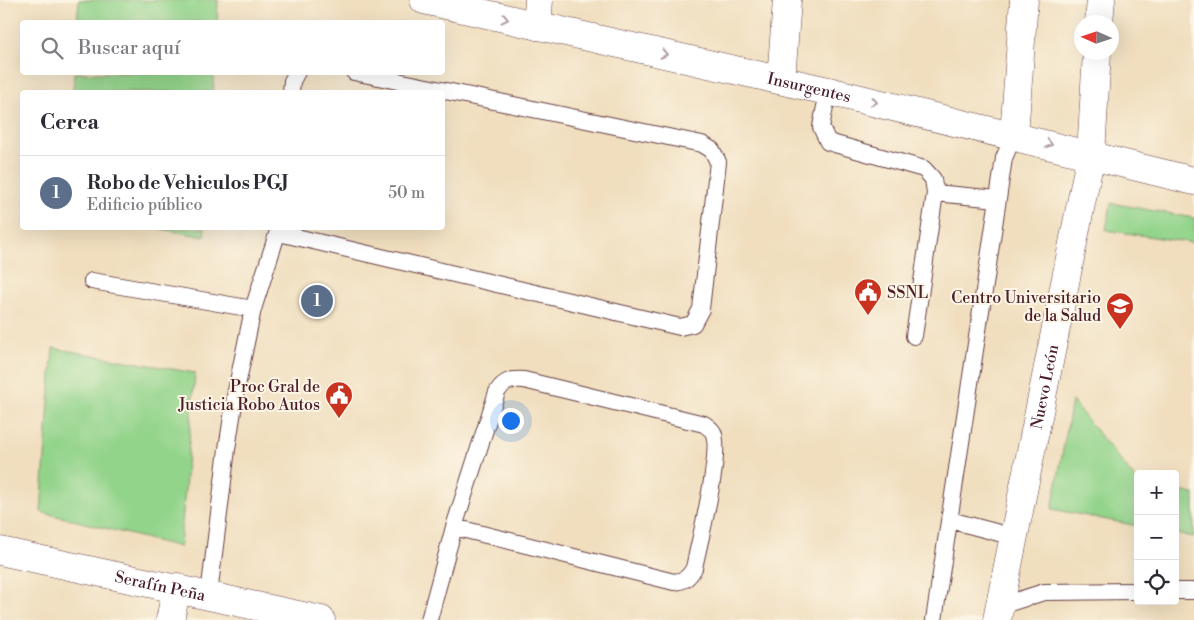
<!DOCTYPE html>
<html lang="es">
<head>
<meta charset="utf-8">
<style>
  :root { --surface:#fff; --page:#f2f2f3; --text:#2b2b33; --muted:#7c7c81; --line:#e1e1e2; --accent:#1a73e8 }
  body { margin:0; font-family:"Libre Bodoni",serif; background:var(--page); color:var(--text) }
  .controls { position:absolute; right:15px; bottom:15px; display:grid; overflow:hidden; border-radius:5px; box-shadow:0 5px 20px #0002 }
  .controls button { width:45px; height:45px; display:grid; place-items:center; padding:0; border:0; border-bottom:1px solid var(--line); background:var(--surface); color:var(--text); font:25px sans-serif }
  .compass { position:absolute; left:1074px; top:15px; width:45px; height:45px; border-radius:50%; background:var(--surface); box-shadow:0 5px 20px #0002; rotate:273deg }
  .you { position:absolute; left:510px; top:420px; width:18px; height:18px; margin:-12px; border:4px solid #fff; border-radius:50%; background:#1a73e8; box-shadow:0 0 0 8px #1a73e833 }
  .badge { display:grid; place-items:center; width:32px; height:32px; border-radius:50%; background:var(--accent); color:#fff; font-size:16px; font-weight:700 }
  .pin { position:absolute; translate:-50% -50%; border:2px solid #fff; box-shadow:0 1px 5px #0006 }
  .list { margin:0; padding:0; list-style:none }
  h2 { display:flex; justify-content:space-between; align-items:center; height:65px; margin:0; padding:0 20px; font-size:21px }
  h2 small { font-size:16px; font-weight:400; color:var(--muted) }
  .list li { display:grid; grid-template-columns:32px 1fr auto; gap:15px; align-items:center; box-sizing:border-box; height:75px; padding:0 20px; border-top:1px solid var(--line) }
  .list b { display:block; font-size:19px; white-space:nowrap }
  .list p { margin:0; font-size:16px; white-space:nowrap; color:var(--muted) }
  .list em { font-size:16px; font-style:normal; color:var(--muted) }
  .icon { flex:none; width:28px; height:28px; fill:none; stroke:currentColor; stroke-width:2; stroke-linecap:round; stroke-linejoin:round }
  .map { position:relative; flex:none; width:1194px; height:620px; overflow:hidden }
  .search { position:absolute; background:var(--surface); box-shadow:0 5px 20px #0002; left:20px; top:20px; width:425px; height:55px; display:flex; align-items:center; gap:12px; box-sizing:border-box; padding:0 18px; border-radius:5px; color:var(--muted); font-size:19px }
  .panel { position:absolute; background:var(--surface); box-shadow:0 5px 20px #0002; left:20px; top:90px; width:425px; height:140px; border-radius:5px }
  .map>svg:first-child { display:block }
  .green { fill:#93d48b; stroke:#6e7a5b }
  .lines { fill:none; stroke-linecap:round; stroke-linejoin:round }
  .lane-casing { stroke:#633c41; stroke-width:18 }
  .street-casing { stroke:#633c41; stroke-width:29 }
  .secondary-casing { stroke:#633c41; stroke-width:29 }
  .lane { stroke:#fff; stroke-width:16 }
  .street { stroke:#fff; stroke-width:28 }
  .secondary { stroke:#fff; stroke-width:28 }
  .oneway { stroke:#ae9aa0 }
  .labels { text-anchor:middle; stroke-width:4; stroke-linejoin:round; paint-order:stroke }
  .street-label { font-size:16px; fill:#4a1f2b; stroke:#fcf5e5 }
  .poi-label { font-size:16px; fill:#4a1f2b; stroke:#fcf5e5; text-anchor:end }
</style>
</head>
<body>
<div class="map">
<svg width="1194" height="620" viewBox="0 0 1194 620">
  <rect width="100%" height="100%" fill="#fcf5e5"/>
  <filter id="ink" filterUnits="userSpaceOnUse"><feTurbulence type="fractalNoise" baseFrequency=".02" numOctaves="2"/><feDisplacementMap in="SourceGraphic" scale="10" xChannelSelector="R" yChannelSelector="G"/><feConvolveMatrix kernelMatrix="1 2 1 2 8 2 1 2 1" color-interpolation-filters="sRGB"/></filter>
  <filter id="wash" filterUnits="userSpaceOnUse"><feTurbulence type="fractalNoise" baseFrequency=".0096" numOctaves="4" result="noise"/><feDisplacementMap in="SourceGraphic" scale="20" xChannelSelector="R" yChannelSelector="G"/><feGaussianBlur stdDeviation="1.12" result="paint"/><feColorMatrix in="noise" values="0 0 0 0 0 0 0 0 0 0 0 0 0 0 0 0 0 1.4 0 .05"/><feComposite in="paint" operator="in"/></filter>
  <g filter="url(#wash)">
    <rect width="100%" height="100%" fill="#f0debe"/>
    <path class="green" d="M 79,0 L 218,0 L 217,22 L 77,22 Z
      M 74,73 L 214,73 L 213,92 L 73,92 Z
      M 1111,203 L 1194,218 L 1194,243 L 1106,230 Z
      M 156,228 L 205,228 L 204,237 Z
      M 53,348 L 195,373 L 180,547 L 41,512 Z
      M 1072,401 L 1138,482 L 1138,526 L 1052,509 Z
      M 1175,490 L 1194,494 L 1194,537 L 1175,534 Z"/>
  </g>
  <g filter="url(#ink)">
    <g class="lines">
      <g class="lane-casing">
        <path id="lane" d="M 828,91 L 821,127 L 828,142 L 924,169 L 933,179 L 935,193 L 914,336
          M 291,92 L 292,81 L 297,72
          M 935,193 L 998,199 L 1004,158 L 1014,135
          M 279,233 L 680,327 L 693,324 L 701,309 L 718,162 L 712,150 L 702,144 L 354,72
          M 92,281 L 253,309
          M 950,520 L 1014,537
          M 1175,591 L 1194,591
          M 209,594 L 227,449 L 236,391 L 253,309 L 279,228
          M 1000,606 L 1044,592 L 1138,591
          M 429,620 L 454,527 L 497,392 C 504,381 511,379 524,380 L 704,424 C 707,426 711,429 713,432 C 723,451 699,543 694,568 C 689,577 685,581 674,582 L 454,527
          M 934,620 L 998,199"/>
      </g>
      <g class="street-casing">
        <g id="street">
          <path id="s1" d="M 424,0 L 828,91 L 1194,181"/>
          <path d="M 1099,22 L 1101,0"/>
          <path d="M 537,26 L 539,0"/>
          <path d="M 781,80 L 787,0"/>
          <path d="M 1014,135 L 1024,0"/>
          <path d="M 170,620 L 177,587"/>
          <path id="s2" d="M 997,620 L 1091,154 L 1097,52"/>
        </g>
      </g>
      <g class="secondary-casing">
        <g id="secondary">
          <path id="s3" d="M 0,551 L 321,620"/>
        </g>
      </g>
      <use href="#lane" class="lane"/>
      <use href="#street" class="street"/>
      <use href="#secondary" class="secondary"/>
    </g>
    <defs><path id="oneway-chevron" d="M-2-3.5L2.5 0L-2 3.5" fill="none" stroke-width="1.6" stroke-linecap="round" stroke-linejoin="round" transform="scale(1.25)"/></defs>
    <g class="oneway">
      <use href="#oneway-chevron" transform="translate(505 19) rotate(13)"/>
      <use href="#oneway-chevron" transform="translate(664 54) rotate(12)"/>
      <use href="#oneway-chevron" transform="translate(874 102) rotate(13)"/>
      <use href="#oneway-chevron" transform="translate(1049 144) rotate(14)"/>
    </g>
  </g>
  <defs>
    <g id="civic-pin" transform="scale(1.4375)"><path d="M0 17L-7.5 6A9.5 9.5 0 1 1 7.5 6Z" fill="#c8321e" stroke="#fcf5e5"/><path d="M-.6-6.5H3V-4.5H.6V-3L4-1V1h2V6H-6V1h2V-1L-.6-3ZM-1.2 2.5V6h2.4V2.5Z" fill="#fff"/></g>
    <g id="university-pin" transform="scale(1.4375)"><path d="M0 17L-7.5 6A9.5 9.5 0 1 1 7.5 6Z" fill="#c8321e" stroke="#fcf5e5"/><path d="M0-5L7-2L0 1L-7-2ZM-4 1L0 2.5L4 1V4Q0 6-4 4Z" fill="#fff"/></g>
  </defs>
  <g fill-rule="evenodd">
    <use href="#civic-pin" x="868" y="292"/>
    <use href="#university-pin" x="1120" y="306"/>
    <use href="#civic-pin" x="339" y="395"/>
  </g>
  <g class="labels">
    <g class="street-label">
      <text dy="6" stroke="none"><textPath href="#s1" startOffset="395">Insurgentes</textPath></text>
      <text dy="6" stroke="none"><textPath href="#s2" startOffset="238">Nuevo León</textPath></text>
      <text dy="6" stroke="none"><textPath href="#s3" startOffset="164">Serafín Peña</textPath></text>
    </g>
    <g class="poi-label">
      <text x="887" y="298" text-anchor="start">SSNL</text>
      <text x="1101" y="303">Centro Universitario<tspan x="1101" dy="18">de la Salud</tspan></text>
      <text x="320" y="392">Proc Gral de<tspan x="320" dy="18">Justicia Robo Autos</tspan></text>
    </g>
  </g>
</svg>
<div class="controls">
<button>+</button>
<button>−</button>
<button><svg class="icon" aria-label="locate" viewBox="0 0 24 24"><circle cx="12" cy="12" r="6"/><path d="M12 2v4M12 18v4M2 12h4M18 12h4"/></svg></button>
</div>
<svg class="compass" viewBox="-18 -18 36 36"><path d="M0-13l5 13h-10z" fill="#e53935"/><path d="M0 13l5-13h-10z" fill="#7c7c81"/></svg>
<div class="you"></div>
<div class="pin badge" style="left:317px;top:301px;background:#5c6f8a">1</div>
<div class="search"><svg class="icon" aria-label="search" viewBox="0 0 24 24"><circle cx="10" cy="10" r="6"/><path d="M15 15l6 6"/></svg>Buscar aquí</div>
<section class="panel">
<h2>Cerca<small></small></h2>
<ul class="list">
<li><span class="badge" style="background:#5c6f8a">1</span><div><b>Robo de Vehiculos PGJ</b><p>Edificio público</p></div><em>50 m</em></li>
</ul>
</section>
</div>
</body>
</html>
